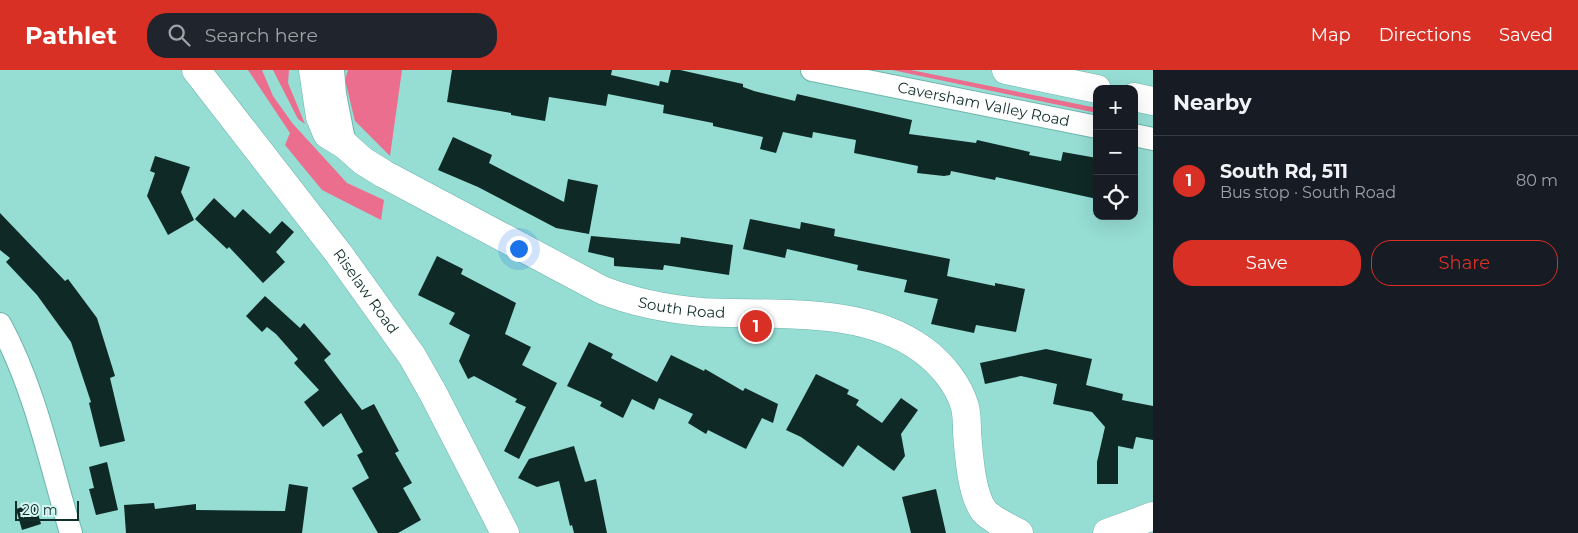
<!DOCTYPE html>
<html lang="en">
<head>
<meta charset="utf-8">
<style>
  :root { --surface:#171b24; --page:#20242c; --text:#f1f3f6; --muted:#9ea1a6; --line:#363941; --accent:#d93025 }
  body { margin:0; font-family:Montserrat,sans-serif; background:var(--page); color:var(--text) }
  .controls { position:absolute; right:15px; top:15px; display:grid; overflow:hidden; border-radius:10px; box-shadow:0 5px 20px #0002 }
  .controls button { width:45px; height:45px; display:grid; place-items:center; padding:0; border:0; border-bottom:1px solid var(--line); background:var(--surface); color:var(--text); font:25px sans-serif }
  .scale { position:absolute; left:15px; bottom:12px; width:64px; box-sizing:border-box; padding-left:5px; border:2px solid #112f2b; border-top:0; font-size:14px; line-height:18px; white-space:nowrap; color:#112f2b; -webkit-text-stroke:4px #d4f7f2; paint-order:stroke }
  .you { position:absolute; left:518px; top:178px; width:18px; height:18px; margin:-12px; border:4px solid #fff; border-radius:50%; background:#1a73e8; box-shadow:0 0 0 8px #1a73e833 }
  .badge { display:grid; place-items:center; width:32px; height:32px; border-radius:50%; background:var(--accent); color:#fff; font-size:16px; font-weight:700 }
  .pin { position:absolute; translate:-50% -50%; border:2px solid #fff; box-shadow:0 1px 5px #0006 }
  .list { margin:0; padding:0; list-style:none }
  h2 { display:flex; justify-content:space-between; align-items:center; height:65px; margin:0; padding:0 20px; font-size:21px }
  h2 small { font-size:16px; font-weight:400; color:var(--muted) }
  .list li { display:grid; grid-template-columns:32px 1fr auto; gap:15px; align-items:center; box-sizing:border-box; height:90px; padding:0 20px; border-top:1px solid var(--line) }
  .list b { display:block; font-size:19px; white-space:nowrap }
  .list p { margin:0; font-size:16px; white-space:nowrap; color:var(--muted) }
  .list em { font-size:16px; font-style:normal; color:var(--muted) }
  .actions { display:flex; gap:10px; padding:15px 20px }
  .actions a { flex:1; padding:11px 0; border:1px solid var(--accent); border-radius:20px; text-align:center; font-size:18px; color:var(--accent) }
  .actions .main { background:var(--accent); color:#fff }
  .icon { flex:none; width:28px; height:28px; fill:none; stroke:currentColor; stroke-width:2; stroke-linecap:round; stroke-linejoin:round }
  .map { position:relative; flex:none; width:1153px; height:463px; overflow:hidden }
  header { display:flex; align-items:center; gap:30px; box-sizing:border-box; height:70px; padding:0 25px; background:var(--accent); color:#fff }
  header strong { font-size:24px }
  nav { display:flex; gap:28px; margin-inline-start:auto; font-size:18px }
  .search { width:350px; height:45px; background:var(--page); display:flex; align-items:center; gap:12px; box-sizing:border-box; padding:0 18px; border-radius:20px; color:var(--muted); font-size:19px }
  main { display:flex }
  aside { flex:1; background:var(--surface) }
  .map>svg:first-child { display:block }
  .green { fill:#eb6e8e }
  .building { fill:#0f2926 }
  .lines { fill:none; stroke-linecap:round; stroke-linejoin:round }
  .street-casing { stroke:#6eb5ac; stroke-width:24 }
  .secondary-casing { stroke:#6eb5ac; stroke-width:29 }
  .highway-casing { stroke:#6eb5ac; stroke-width:29 }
  .street { stroke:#fff; stroke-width:22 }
  .secondary { stroke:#fff; stroke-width:28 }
  .highway { stroke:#fff; stroke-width:28 }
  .labels { text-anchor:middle; stroke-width:5; stroke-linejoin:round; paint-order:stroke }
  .street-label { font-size:15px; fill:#112f2b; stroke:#d4f7f2 }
</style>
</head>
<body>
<header>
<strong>Pathlet</strong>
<div class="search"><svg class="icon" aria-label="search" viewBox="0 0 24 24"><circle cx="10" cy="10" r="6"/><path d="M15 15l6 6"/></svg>Search here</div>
<nav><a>Map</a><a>Directions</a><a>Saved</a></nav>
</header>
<main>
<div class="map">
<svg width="1153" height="463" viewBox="0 0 1153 463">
  <rect width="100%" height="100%" fill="#96ddd4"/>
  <path class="green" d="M 248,0 L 262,0 L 273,26 L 293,54 L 347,113 L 384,130 L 381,150 L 322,120 L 285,75 L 290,63 Z
    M 273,0 L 289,0 L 288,13 L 305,54 L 298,49 Z
    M 348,0 L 402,0 L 390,86 L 355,51 L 345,10 Z
    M 892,0 L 911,0 L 1097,38 L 1097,43 Z"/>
  <path class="building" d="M 452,0 L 612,0 L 611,5 L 659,16 L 660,11 L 668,13 L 671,0 L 680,0 L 743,14 L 743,17 L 754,21 L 795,31 L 797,24 L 912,50 L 909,64 L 976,73 L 977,70 L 1030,82 L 1029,85 L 1061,91 L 1063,82 L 1097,88 L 1097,129 L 996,107 L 995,110 L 951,101 L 950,105 L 944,106 L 917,103 L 918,96 L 854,83 L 856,70 L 813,62 L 812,68 L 783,62 L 776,83 L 760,79 L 763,67 L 713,56 L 713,53 L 663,43 L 664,35 L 608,24 L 606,36 L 549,27 L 545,51 L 511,45 L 511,43 L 447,32 Z
    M 453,67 L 492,85 L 489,93 L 564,132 L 568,109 L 598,115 L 589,164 L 556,158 L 478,117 L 438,100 Z
    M 155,86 L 190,97 L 181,122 L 194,150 L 168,165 L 147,126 L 155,103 L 150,101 Z
    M 214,128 L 235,148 L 243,139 L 270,164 L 282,151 L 294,162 L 276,182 L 285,192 L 263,213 L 229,177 L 227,179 L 195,149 Z
    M 0,143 L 65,211 L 68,209 L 97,248 L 115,306 L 110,308 L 125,371 L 100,377 L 89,333 L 91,332 L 71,272 L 37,225 L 6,192 L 10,188 L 0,180 Z
    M 750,149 L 800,159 L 801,152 L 835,159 L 834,166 L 950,189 L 947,206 L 995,216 L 995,213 L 1025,219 L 1016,262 L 976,255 L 974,263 L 931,254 L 938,229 L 904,222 L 907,210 L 857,200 L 858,195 L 787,179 L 785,188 L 743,179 Z
    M 591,166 L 680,174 L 681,167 L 733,175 L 729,205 L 664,195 L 663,200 L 614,196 L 614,188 L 588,182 Z
    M 437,186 L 463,199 L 461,204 L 516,233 L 505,264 L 531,277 L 522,295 L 557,313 L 519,389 L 504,381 L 526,337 L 515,332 L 517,329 L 474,306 L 468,309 L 459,291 L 470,265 L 449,254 L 455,243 L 418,225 Z
    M 265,226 L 300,258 L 304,253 L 331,284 L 324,290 L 362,340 L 374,334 L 399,381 L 395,383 L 412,413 L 403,418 L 421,450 L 398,463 L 378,463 L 352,418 L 369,408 L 357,385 L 363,382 L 341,343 L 323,357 L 304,332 L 319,320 L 294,293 L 298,289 L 276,264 L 267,257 L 262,262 L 246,246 Z
    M 589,272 L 613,284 L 611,288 L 657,312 L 671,285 L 704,301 L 705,299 L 743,321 L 745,318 L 778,334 L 773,353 L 762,348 L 746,379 L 708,360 L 706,364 L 688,353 L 693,344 L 659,328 L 654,340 L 632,329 L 623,348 L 600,336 L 602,332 L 567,316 Z
    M 1046,279 L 1092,289 L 1086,315 L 1123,324 L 1122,330 L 1153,336 L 1153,370 L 1136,367 L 1133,379 L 1118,376 L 1118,414 L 1097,414 L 1097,392 L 1105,357 L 1092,342 L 1053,334 L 1057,314 L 1021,306 L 985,314 L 980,293 Z
    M 816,304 L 849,320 L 847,324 L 859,330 L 856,335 L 882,353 L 901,328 L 918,340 L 901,364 L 905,386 L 894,401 L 858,375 L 843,397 L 801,367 L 786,360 Z
    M 574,376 L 585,412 L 596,409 L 607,463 L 574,463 L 572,455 L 570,456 L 559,411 L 537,417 L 518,408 L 529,389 Z
    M 107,392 L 118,440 L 96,445 L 89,419 L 94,418 L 89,397 Z
    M 289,414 L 308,417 L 302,463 L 126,463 L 124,435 L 154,433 L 155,439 L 196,434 L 196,440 L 285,441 Z
    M 936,419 L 946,463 L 911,463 L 902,427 Z
    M 35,433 L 41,454 L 22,460 L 16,439 Z"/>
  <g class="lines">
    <g class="street-casing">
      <g id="street">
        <path d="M 333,0 L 335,24 L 345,75"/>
        <path id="s1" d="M 812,0 L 1097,57"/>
        <path d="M 1134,65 L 1153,69"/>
        <path d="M 0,254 C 35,318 50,393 71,463"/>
      </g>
    </g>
    <g class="secondary-casing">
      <g id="secondary">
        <path id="s2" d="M 196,0 L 339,184 L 412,286 L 433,323 L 505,463"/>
        <path id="s3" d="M 345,75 L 363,91 L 384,104 L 602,220 C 635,233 667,239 702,242 C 772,246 863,235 923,280 C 941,293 959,315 965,337 C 967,345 967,355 967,363 C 969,384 971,424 984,441 C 990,448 1011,459 1019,463"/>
        <path d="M 1107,463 L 1153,446"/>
      </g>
    </g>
    <g class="highway-casing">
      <path id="highway" d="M 313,0 L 320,47 L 327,64 L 345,75
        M 1006,0 L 1097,19
        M 1134,27 L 1153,31"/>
    </g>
    <use href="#street" class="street"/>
    <use href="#secondary" class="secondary"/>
    <use href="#highway" class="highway"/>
  </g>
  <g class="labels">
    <g class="street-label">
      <text dy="5" stroke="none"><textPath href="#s1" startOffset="175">Caversham Valley Road</textPath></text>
      <text dy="5" stroke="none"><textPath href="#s2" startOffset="279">Riselaw Road</textPath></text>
      <text dy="5" stroke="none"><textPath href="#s3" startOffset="378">South Road</textPath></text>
    </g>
  </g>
</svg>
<div class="controls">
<button>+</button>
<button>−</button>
<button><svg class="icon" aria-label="locate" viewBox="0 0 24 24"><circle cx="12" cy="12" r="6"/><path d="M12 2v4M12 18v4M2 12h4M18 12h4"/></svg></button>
</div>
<div class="scale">20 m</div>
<div class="you"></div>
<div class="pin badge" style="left:756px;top:256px">1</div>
</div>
<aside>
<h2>Nearby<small></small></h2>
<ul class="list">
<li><span class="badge">1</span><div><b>South Rd, 511</b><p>Bus stop · South Road</p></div><em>80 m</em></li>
</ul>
<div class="actions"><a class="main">Save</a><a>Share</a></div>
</aside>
</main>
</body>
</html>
